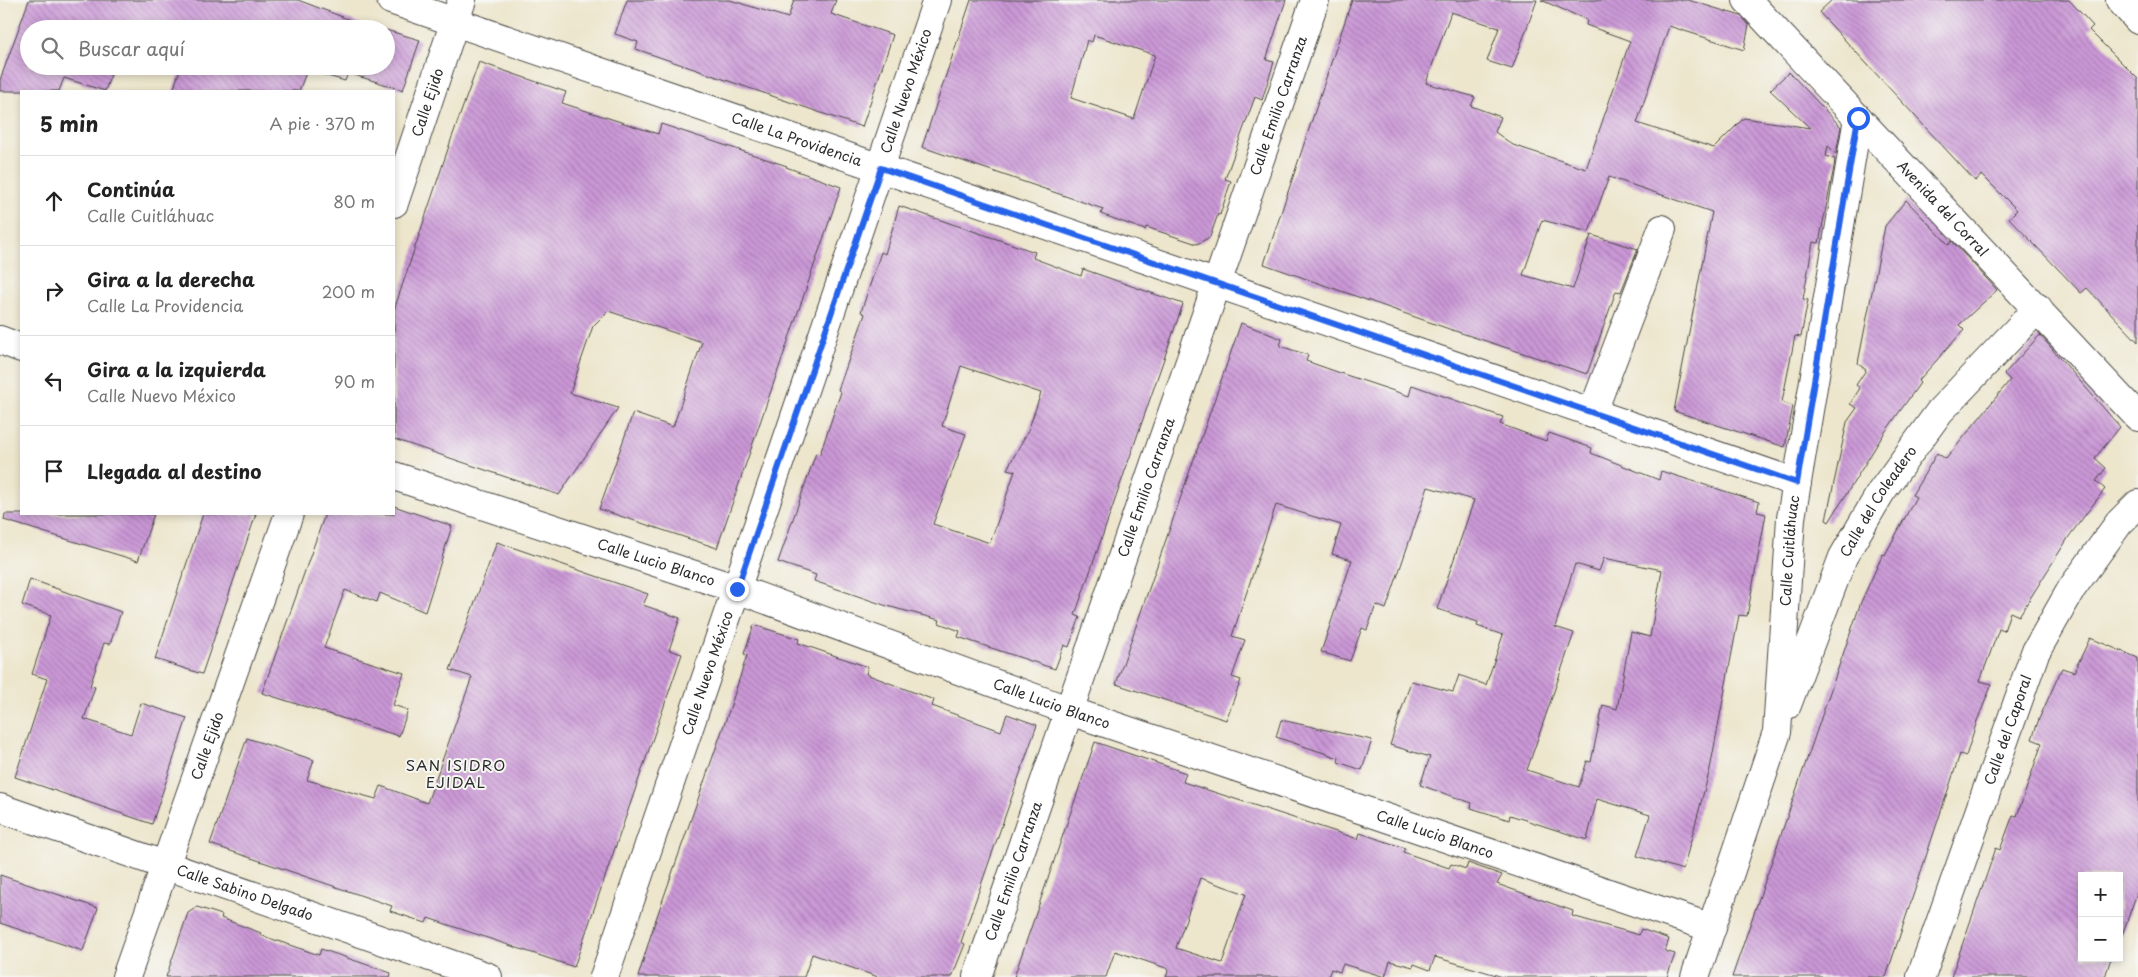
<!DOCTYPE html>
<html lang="es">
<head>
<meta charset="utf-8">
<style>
  :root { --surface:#fff; --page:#f2f2f2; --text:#222; --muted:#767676; --line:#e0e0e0 }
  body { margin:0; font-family:"Playpen Sans",sans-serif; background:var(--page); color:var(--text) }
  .controls { position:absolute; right:15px; bottom:15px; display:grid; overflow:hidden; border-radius:0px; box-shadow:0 2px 8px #0003 }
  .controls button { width:45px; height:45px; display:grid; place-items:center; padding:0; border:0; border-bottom:1px solid var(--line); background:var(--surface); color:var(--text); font:25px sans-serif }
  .stop { position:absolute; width:15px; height:15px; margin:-11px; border:4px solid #2563eb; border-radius:50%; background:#fff }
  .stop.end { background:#2563eb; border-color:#fff; box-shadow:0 1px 5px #0008 }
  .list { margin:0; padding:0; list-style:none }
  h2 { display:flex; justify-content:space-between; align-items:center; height:65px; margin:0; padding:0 20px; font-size:21px }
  h2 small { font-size:16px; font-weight:400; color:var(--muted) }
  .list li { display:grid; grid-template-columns:32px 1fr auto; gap:15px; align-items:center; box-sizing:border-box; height:90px; padding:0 20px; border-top:1px solid var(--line) }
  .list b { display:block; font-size:19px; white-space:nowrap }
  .list p { margin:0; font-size:16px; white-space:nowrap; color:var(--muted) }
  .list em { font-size:16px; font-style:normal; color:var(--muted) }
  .icon { flex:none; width:28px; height:28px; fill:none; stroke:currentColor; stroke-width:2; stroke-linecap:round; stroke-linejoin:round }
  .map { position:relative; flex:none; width:2138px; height:977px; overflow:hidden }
  .search { position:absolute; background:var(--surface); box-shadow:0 2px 8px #0003; left:20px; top:20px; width:375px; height:55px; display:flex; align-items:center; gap:12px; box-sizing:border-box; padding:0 18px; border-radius:28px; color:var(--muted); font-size:19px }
  .panel { position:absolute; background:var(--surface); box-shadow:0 2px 8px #0003; left:20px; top:90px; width:375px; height:425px; border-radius:0px }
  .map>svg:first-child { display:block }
  .building { fill:url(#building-back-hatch); fill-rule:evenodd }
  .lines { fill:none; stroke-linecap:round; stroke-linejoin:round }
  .minor-casing { stroke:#484743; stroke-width:30 }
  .major-casing { stroke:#484743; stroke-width:30 }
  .minor { stroke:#fff; stroke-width:28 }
  .major { stroke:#fff; stroke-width:28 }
  .route { stroke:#2563eb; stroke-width:6 }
  .labels { text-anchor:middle; stroke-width:4; stroke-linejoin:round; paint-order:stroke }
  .street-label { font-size:14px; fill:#2b2b2b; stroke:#f6f6f2 }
  .neighbourhood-label { font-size:15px; letter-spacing:1px; fill:#2b2b2b; stroke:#f6f6f2 }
</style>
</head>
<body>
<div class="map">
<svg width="2138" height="977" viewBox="0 0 2138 977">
  <defs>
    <pattern id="building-back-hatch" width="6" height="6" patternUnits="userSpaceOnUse" patternTransform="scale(1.25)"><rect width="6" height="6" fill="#cb98d7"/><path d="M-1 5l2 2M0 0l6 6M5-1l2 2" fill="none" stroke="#a57caf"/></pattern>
  </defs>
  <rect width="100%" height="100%" fill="#f6f6f2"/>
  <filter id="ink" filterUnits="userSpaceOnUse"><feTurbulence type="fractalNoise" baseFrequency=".02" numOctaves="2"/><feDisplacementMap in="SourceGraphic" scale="10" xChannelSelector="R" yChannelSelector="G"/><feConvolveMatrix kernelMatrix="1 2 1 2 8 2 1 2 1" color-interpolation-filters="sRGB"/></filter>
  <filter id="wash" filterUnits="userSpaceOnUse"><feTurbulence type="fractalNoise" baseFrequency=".0096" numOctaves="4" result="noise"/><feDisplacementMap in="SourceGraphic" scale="20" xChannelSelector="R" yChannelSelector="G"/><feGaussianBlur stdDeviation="1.12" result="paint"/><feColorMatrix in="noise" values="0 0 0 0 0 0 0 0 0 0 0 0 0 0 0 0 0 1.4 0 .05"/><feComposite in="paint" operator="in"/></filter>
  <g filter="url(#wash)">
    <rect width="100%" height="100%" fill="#ede6cd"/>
    <g id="blocks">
      <path class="building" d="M 29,0 L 298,0 L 374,29 L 29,29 L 29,66 L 114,66 L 105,91 L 64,78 L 59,91 L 0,91 L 0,80 Z
        M 627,0 L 730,0 L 788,18 L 794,0 L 836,0 L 831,14 L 893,35 L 862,127 L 636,49 L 638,42 L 615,34 Z
        M 971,0 L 1286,0 L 1266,60 L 1274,62 L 1262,100 L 1255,97 L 1225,179 L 1231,181 L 1220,215 L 1218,214 L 1210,237 L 1197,244 L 1146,227 L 1145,230 L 1101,214 L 1103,209 L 922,147 ZM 1094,35 L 1155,55 L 1134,119 L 1071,98 L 1087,40 L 1092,42 Z
        M 1352,0 L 1537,0 L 1512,69 L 1487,61 L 1499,28 L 1451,12 L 1426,83 L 1475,97 L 1471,106 L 1501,117 L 1495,132 L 1513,145 L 1586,169 L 1630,41 L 1586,25 L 1587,20 L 1541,0 L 1688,0 L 1741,16 L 1749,25 L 1744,50 L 1669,26 L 1637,123 L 1714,148 L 1744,118 L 1810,128 L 1770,90 L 1789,72 L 1841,127 L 1836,154 L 1828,146 L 1826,156 L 1835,159 L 1834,167 L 1819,243 L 1813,242 L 1803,299 L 1808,300 L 1801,337 L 1795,336 L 1782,402 L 1793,406 L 1785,447 L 1674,411 L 1712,212 L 1609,177 L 1589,232 L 1542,220 L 1523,275 L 1573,289 L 1591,235 L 1638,249 L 1621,292 L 1616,291 L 1587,374 L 1452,330 L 1264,264 Z
        M 1832,0 L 2069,0 L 2093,26 L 2089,30 L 2138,79 L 2138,342 L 2087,288 L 2081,293 L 2009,218 L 2017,210 L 1982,175 L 1975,181 L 1819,12 Z
        M 386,30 L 420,40 L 403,90 L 348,73 L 345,81 L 307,70 L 299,91 L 173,91 L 181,66 L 386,66 Z
        M 479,62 L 566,92 L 562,103 L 658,134 L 661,124 L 787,166 L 786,167 L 841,187 L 717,548 L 599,509 L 633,413 L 673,427 L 702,342 L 608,311 L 593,326 L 570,393 L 618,408 L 559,495 L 394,439 L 394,310 L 451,140 Z
        M 1906,200 L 1949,245 L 1952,241 L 1997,290 L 1959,325 L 1964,330 L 1918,381 L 1920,383 L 1883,435 L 1829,522 L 1826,520 L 1847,422 L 1857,408 L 1850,404 L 1860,388 L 1856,385 L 1866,370 L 1858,363 L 1885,226 Z
        M 899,206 L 1035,252 L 1033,258 L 1081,276 L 1083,269 L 1183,304 L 1075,615 L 1080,617 L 1069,647 L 1064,645 L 1055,669 L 958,637 L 960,631 L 939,623 L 940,620 L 887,606 L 814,581 L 816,575 L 778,562 L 816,453 L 820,454 L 841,392 L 838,390 L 865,314 L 861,312 L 881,252 L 885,254 ZM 961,366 L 1041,393 L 1028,431 L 1007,469 L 1015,471 L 990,543 L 933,524 L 966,434 L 942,426 Z
        M 1241,323 L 1282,339 L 1280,346 L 1308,355 L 1306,361 L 1346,375 L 1409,396 L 1412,385 L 1503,417 L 1500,424 L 1546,441 L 1549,433 L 1592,448 L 1591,453 L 1659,480 L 1661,471 L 1759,502 L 1757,512 L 1766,514 L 1747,616 L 1739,615 L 1710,769 L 1683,870 L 1637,856 L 1650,815 L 1597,799 L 1587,840 L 1510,815 L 1509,820 L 1471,808 L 1472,803 L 1420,785 L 1430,757 L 1390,745 L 1411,681 L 1453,692 L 1459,675 L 1486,685 L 1503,635 L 1477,626 L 1478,622 L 1437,609 L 1474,500 L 1428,487 L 1386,609 L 1376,605 L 1367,630 L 1362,628 L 1350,661 L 1321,652 L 1352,560 L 1332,554 L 1341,525 L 1276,505 L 1232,636 L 1245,640 L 1232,677 L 1241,680 L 1226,720 L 1116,684 ZM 1604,558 L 1662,570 L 1650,637 L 1631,632 L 1617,709 L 1603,705 L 1591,762 L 1587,761 L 1579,787 L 1527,770 L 1574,633 L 1555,627 L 1575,564 L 1599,571 Z
        M 2040,335 L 2120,427 L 2095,458 L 2106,468 L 2096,481 L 2105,489 L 2070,535 L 2019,616 L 2010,612 L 2004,631 L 1999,629 L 1980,681 L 1992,684 L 1977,721 L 1966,756 L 1960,754 L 1886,977 L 1732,977 L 1861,602 L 1883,554 L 1885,555 L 1916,497 L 1912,495 L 1937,453 L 1946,459 L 2010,380 L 2004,374 Z
        M 394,506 L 452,526 L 425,612 L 380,593 L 377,602 L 345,590 L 324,648 L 404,673 L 393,705 L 408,710 L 399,736 L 262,693 L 325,514 L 394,514 Z
        M 5,514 L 154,514 L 138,561 L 4,520 Z
        M 203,514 L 256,514 L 202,674 L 155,659 Z
        M 497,542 L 648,594 L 643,605 L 680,618 L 669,650 L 682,654 L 574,967 L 428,918 L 426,923 L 390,911 L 392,906 L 210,844 L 247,738 L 314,760 L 307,780 L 376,799 L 381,786 L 427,803 L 472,677 L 450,670 Z
        M 30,579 L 121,612 L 110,644 L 104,643 L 90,686 L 95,687 L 84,719 L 131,734 L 141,703 L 187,718 L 152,824 L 15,777 L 47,679 L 32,674 L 51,615 L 22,605 Z
        M 754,625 L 799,639 L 798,643 L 868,667 L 866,674 L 934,700 L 932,706 L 1001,731 L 1007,714 L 1037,725 L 961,942 L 965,944 L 952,977 L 878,977 L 812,954 L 804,977 L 638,977 L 654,925 L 731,705 L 747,655 L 744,654 Z
        M 2090,638 L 2138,658 L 2138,890 L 2121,938 L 2119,937 L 2119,876 L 2082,876 L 2082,958 L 2111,958 L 2105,977 L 1951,977 L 1996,848 L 2000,850 L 2013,815 L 2017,816 L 2042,743 L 2032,739 L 2039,719 L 2062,668 L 2074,672 Z
        M 1281,720 L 1372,740 L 1362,770 L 1338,762 L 1339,758 L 1276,737 Z
        M 1095,742 L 1186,773 L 1183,782 L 1358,839 L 1360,833 L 1405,848 L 1403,852 L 1449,868 L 1451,864 L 1466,869 L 1468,863 L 1502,875 L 1497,884 L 1573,911 L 1572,916 L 1639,935 L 1641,929 L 1669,939 L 1665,951 L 1675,954 L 1667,977 L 1503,977 L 1435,957 L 1430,970 L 1414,964 L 1413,967 L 1390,961 L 1385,977 L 1343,964 L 1340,972 L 1331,969 L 1328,977 L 1166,977 L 1169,969 L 1115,951 L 1106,977 L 1014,977 ZM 1200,878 L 1246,894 L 1222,963 L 1176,948 Z
        M 0,875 L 98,908 L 83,951 L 0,923 Z
        M 197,907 L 222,915 L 221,918 L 261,933 L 260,935 L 319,955 L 321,949 L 391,973 L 390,977 L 166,977 L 188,913 Z"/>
    </g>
  </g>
  <g filter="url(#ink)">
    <use href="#blocks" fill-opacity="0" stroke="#484743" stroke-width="1"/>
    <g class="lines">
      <g class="minor-casing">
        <g id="minor">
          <path id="s1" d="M 391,0 L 1797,483"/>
          <path id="s2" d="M 1747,0 L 2138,417"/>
          <path id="s3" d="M 394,203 L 462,0"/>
          <path d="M 0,340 L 21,348"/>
          <path d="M 1592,414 L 1662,229"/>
          <path id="s4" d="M 394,476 L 737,589 L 1070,711 L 1712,928"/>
          <path id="s5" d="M 1787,705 L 1843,557 L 1881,492 L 1940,411 L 2038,308"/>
          <path id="s6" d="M 0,808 L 488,977"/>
          <path id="s7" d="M 126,977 L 289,514"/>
          <path id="s8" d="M 604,977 L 937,0"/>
          <path id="s9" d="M 977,977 L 1315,0"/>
          <path id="s10" d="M 1695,977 L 1777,732 L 1791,518 L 1858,118"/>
          <path id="s11" d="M 1921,977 L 2035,653 L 2072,588 L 2119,523 L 2138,504"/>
        </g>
      </g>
      <g class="major-casing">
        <path id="major" d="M 2120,0 L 2138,20"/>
      </g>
      <use href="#minor" class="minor"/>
      <use href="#major" class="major"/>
    </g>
  </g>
  <g class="lines" filter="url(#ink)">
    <path class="route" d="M 737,589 L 881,168 L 1797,483 L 1858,118"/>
  </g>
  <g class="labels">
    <g class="street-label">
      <text dy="5" stroke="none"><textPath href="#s8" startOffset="936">Calle Nuevo México</textPath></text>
      <text dy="5" stroke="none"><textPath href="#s3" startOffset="106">Calle Ejido</textPath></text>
      <text dy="5" stroke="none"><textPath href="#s9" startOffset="922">Calle Emilio Carranza</textPath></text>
      <text dy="5" stroke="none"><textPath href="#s1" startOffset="429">Calle La Providencia</textPath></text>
      <text dy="5" stroke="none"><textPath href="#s2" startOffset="286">Avenida del Corral</textPath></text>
      <text dy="5" stroke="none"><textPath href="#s9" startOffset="518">Calle Emilio Carranza</textPath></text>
      <text dy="5" stroke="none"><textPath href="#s5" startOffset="224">Calle del Coleadero</textPath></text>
      <text dy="5" stroke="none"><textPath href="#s10" startOffset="440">Calle Cuitláhuac</textPath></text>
      <text dy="5" stroke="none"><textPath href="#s4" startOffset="276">Calle Lucio Blanco</textPath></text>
      <text dy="5" stroke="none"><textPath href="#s8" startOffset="321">Calle Nuevo México</textPath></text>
      <text dy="5" stroke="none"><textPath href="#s4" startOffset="696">Calle Lucio Blanco</textPath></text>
      <text dy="5" stroke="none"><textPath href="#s11" startOffset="262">Calle del Caporal</textPath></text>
      <text dy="5" stroke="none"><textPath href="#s7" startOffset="245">Calle Ejido</textPath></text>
      <text dy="5" stroke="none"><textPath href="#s4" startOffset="1101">Calle Lucio Blanco</textPath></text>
      <text dy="5" stroke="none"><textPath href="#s9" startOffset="112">Calle Emilio Carranza</textPath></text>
      <text dy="5" stroke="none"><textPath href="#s6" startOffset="259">Calle Sabino Delgado</textPath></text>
    </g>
    <g class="neighbourhood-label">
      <text x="456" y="771">SAN ISIDRO<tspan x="456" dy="17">EJIDAL</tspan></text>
    </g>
  </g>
</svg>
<div class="controls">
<button>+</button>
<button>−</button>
</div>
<div class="stop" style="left:1858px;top:118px"></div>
<div class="stop end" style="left:737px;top:589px"></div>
<div class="search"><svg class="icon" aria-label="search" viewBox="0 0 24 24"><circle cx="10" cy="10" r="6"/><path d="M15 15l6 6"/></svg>Buscar aquí</div>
<section class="panel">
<h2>5 min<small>A pie · 370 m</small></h2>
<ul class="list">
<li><svg class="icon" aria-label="ahead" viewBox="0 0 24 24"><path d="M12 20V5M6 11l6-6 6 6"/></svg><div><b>Continúa</b><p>Calle Cuitláhuac</p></div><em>80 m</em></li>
<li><svg class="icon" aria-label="right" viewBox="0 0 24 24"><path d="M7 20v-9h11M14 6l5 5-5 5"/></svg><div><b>Gira a la derecha</b><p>Calle La Providencia</p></div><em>200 m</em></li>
<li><svg class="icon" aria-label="left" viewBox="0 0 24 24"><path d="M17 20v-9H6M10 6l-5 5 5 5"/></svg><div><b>Gira a la izquierda</b><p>Calle Nuevo México</p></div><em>90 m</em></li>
<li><svg class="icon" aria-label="arrive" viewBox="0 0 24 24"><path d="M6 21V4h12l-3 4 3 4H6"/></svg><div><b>Llegada al destino</b></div></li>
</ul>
</section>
</div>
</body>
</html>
